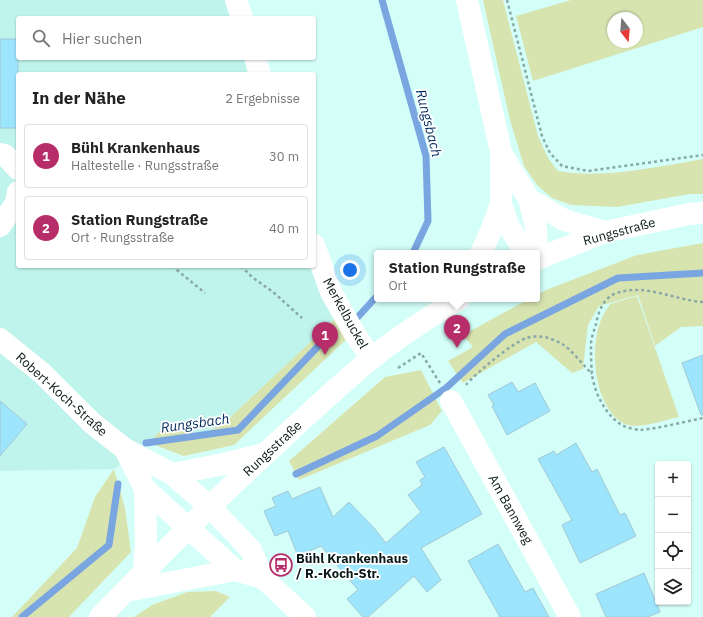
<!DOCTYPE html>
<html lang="de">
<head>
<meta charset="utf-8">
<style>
  :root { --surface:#fff; --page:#f2f2f2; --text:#222; --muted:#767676; --line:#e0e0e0; --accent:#b72d6a }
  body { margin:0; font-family:"IBM Plex Sans",sans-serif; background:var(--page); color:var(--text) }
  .controls { position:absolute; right:12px; bottom:12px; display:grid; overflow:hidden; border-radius:4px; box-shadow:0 1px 3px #0004 }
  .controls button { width:36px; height:36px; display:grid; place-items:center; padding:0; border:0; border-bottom:1px solid var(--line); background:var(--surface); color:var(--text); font:20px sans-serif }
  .compass { position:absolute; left:607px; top:12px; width:36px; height:36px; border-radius:50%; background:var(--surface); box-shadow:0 1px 3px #0004; rotate:164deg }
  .you { position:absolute; left:350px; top:270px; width:14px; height:14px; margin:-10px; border:3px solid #fff; border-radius:50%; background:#1a73e8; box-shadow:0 0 0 6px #1a73e833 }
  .badge { display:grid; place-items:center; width:26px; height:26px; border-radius:50%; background:var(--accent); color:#fff; font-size:13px; font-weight:700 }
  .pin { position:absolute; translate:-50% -33px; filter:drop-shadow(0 1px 2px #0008) }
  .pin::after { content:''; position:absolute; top:21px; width:14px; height:12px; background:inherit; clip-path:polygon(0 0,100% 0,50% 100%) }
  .popup { position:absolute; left:374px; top:250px; width:166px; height:52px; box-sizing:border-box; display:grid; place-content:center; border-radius:4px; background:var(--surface); filter:drop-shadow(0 1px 3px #0005); font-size:13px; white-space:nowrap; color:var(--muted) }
  .popup b { font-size:15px; color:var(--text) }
  .popup::after { content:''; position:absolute; left:50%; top:100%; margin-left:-8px; border:8px solid transparent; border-top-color:var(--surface) }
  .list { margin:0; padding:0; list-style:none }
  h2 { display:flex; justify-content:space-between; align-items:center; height:52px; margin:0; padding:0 16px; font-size:17px }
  h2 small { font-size:13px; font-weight:400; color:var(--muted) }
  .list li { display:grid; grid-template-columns:26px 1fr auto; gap:12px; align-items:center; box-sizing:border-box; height:64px; margin:0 8px 8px; padding:0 8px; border:1px solid var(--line); border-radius:4px }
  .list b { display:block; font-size:15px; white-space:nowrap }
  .list p { margin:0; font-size:13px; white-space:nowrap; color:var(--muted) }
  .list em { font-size:13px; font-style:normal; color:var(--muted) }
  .icon { flex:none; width:22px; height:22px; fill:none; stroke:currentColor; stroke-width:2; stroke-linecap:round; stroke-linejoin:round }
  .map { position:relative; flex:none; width:703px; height:617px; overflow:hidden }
  .search { position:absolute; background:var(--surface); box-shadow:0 1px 3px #0004; left:16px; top:16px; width:300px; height:44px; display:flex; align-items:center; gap:10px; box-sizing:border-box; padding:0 14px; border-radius:4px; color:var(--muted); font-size:15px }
  .panel { position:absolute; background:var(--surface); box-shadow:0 1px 3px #0004; left:16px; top:72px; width:300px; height:196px; border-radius:4px }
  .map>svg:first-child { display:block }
  .built { fill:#bff4ed }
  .green { fill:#d8e4b0; fill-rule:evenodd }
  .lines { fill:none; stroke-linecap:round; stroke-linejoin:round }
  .stream { stroke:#79a5e0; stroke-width:7 }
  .building { fill:#9de5fd; stroke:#a1c7d4 }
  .path { stroke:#88a9a5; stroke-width:2.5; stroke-dasharray:3 3; stroke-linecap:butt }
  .street { stroke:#fff; stroke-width:22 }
  .secondary { stroke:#fff; stroke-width:22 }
  .labels { text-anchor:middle; stroke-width:3.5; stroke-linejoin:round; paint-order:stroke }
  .street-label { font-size:13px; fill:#081816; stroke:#fff }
  .poi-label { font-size:13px; font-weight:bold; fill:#081816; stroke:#fff; text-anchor:start }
  .water-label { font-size:14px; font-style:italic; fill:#002c5f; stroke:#fff }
</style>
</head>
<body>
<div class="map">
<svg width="703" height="617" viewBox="0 0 703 617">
  <rect width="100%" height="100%" fill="#d4fff9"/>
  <path class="built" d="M 0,0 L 230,0 L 235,18 L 18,18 L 18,58 L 247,58 L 252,74 L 18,74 L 18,266 L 311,266 L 338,316 L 221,426 L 200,434 L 163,428 L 149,443 L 114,469 L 0,471 Z"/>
  <path class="green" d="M 483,0 L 503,0 L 538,136 L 548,158 L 558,171 C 606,179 655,167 703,159 L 703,194 L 690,194 L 617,207 L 571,205 L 552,198 L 537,185 L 524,166 L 510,120 Z
    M 571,0 L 703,0 L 703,27 L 533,81 L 516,16 ZM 613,18 L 637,18 L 637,42 L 613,42 Z
    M 703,243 L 703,326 L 681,327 L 655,346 L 638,295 L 599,306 L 588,325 L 583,369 L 572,373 L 536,342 L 463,383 L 448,361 L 473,347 L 463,335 L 529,299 L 537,299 L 537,295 L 546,290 L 637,255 Z
    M 637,296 L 679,417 C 665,420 638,430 625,424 C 594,410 589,347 601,320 C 603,314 607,309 610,304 Z
    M 338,316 L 350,336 L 234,445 L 184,456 L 149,443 L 163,428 L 200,434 L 221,426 Z
    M 421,370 L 442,411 L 430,425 L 299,480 L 289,461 L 385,377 Z
    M 114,469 L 125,508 L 131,552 L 69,617 L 12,617 L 77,548 L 95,497 Z
    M 216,591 L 230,597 L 210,617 L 134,617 L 152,605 L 187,592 Z"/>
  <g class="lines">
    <path class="stream" d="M 382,0 L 426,156 L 428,221 L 413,253
      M 356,319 L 377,296
      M 146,443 L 238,430 L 328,336
      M 296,474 L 377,436 L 446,388 L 505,334 L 618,278 L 703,273
      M 22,617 L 109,545 L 118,484"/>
  </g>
  <path class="building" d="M 0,39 L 18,39 L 18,128 L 0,128 Z
    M 703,355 L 703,415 L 701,415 L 682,363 Z
    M 512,382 L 518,392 L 535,383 L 550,411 L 507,435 L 492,406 L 494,405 L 488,395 Z
    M 0,401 L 27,424 L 0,456 Z
    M 576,443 L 592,472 L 597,469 L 620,515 L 625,513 L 636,536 L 580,563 L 562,525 L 572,520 L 538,459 L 554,451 L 556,455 Z
    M 444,447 L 482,514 L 421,548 L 441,580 L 427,592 L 414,576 L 368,617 L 363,617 L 347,599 L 358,590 L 321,546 L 298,556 L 288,531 L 275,536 L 264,511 L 276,506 L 272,498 L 288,491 L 292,499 L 320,487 L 333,517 L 349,502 L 374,528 L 386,543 L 421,512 L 408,495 L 422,485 L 420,480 L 425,477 L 416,462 Z
    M 498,544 L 525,592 L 533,588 L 549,617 L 500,617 L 468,561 Z
    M 644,573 L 660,612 L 648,617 L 606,617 L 596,594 Z"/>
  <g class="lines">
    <path class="path" d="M 507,0 L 542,136 L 550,153 L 562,166 L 588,171 L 703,155
      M 120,74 L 121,74
      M 172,266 L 205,293
      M 241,266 L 252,277 L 273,292 L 302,318
      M 703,302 C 673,300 644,282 614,294 C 603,299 598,313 596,324 C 594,331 591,338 591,345 C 591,354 591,366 592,375 C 595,394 607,419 626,427 C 630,428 636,430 640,430 C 661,428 683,422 703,418
      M 398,368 L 421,353 L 440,383
      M 466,385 C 476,373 513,342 527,338 C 538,334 552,338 562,344 C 570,348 585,367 592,374"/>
    <path class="street" d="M 236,0 L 242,18
      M 255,58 L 260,74
      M 0,154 L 5,155 L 18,169
      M 0,226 L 16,203 L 18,192
      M 314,245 L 331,292 L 356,336 L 372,358
      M 0,339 L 42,373 L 92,423 L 125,449 L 172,474 L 210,507 L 251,550 L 263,578
      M 451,401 L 570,617
      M 125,449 L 145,489 L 235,570 L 263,578 L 305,617"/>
    <path class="secondary" d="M 467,0 L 501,152 L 501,204 L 508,225 L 520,244 L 530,253
      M 501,153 L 529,199 L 536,228 L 537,253
      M 529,199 L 564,220 L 605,232
      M 481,253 L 491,231 L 501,204
      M 537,259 L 605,232 L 689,214 L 703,213
      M 172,474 L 219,465 L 264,454
      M 144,572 L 146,543 L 145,489
      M 126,591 L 235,570
      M 100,617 C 162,554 223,492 288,433 C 316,407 343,382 372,358 C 399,336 429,317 459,299"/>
  </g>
  <defs>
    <g id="bus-ring" transform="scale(1.15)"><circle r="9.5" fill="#fff" stroke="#b72d6a" stroke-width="1.5"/><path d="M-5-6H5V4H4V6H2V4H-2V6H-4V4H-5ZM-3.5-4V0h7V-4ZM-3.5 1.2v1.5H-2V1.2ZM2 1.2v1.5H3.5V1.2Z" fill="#b72d6a"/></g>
  </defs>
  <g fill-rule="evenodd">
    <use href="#bus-ring" x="281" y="565"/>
  </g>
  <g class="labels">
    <g class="street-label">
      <text transform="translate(619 231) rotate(-15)" y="5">Rungsstraße</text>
      <text transform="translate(346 313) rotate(61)" y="5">Merkelbuckel</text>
      <text transform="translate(62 394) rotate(42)" y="5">Robert-Koch-Straße</text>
      <text transform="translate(272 448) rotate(-43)" y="5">Rungsstraße</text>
      <text transform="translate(511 509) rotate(61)" y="5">Am Bannweg</text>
    </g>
    <g class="poi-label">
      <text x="296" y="563">Bühl Krankenhaus<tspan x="296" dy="15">/ R.-Koch-Str.</tspan></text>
    </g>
    <g class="water-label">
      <text transform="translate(429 123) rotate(76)" y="5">Rungsbach</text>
      <text transform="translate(195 423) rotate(-8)" y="5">Rungsbach</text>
    </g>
  </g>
</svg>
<div class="controls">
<button>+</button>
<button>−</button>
<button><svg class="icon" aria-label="locate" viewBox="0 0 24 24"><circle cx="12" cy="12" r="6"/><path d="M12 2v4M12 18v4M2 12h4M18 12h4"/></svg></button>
<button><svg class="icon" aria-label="layers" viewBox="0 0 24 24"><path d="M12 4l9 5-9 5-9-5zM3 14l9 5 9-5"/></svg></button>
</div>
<svg class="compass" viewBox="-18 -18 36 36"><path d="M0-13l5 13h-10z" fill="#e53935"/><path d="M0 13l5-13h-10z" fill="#767676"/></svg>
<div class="you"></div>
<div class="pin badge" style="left:325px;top:355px">1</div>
<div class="pin badge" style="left:457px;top:348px">2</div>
<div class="popup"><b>Station Rungstraße</b>Ort</div>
<div class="search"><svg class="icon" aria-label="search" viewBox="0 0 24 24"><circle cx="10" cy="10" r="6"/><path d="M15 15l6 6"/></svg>Hier suchen</div>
<section class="panel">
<h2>In der Nähe<small>2 Ergebnisse</small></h2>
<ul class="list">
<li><span class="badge">1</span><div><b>Bühl Krankenhaus</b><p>Haltestelle · Rungsstraße</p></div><em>30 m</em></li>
<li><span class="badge">2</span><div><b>Station Rungstraße</b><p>Ort · Rungsstraße</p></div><em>40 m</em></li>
</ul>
</section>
</div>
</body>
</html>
